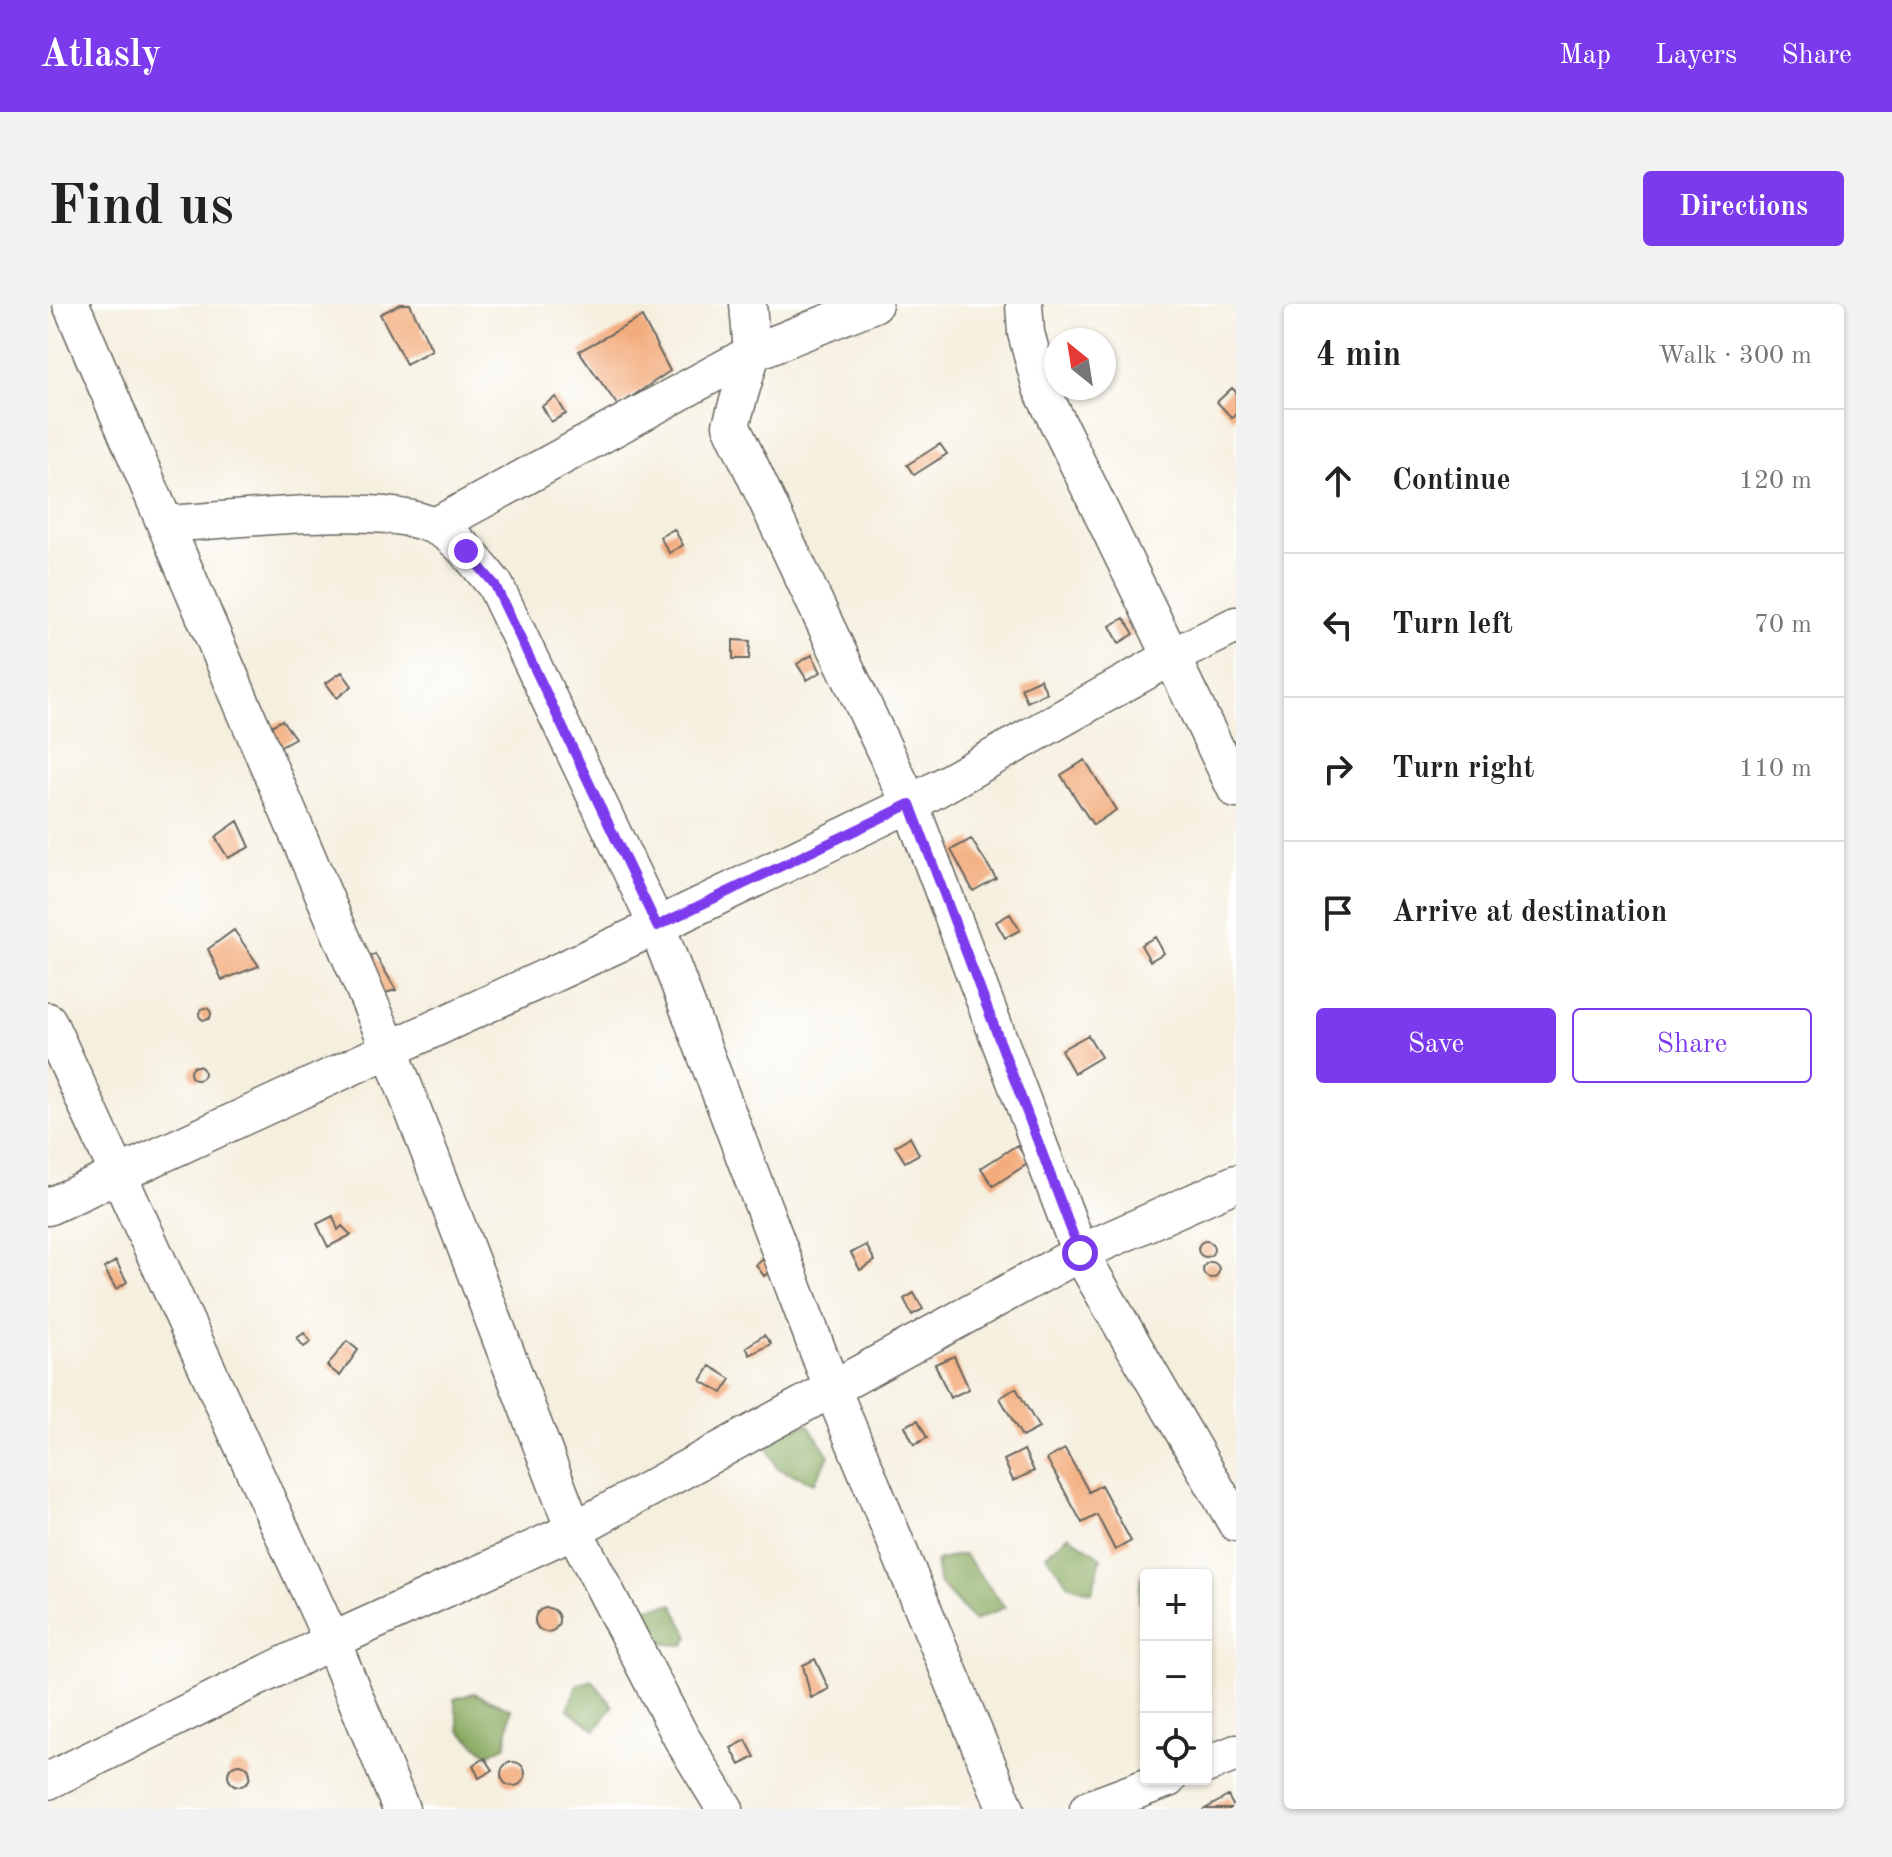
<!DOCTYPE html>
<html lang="en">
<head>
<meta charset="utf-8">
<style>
  :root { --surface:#fff; --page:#f2f2f2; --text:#222; --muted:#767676; --line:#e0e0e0; --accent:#7c3aed }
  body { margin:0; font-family:"Old Standard TT",serif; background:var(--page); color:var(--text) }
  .controls { position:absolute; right:24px; bottom:24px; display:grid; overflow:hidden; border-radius:8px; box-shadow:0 2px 6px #0004 }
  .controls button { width:72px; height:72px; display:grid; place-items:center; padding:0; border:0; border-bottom:2px solid var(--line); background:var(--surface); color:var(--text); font:40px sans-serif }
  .compass { position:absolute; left:996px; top:24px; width:72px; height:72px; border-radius:50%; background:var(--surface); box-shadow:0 2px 6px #0004; rotate:330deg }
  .stop { position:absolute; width:24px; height:24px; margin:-18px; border:6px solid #7c3aed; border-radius:50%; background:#fff }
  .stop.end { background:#7c3aed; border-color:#fff; box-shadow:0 2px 8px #0008 }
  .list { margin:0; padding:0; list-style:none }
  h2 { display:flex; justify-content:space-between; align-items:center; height:104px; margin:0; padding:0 32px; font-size:34px }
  h2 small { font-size:26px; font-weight:400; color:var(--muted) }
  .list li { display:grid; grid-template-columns:52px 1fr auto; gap:24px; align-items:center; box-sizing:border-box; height:144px; padding:0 32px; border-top:2px solid var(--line) }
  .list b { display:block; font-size:30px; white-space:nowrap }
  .list em { font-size:26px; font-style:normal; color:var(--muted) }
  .actions { display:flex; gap:16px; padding:24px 32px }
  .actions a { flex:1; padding:18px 0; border:2px solid var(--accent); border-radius:8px; text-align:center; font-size:28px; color:var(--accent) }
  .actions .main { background:var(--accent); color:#fff }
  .icon { flex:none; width:44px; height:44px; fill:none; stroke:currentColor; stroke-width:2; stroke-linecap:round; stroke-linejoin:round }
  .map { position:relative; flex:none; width:1188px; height:1505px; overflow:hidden; border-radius:8px }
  header { display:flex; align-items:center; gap:48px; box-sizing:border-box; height:112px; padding:0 40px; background:var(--accent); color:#fff }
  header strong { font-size:38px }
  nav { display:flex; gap:44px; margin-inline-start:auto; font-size:28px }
  .intro { display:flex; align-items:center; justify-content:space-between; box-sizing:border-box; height:192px; padding:0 48px }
  h1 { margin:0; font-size:56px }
  .button { padding:20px 36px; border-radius:8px; background:var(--accent); color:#fff; font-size:28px; font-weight:700 }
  main { display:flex; gap:48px; padding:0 48px }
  aside { flex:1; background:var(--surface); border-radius:8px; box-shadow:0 2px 6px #0004 }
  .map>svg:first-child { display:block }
  .forest { fill:#86a85c; stroke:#51623c; stroke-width:2 }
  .building { fill:#f3ac7c }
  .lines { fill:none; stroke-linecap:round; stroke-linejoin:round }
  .minor-casing { stroke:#686660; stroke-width:39 }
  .minor { stroke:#fff; stroke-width:36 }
  .route { stroke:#7c3aed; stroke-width:10 }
</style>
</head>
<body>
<header>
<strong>Atlasly</strong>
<nav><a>Map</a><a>Layers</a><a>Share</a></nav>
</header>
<div class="intro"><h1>Find us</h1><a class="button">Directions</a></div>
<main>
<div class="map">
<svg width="1188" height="1505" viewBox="0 0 1188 1505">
  <rect width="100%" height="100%" fill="#fff"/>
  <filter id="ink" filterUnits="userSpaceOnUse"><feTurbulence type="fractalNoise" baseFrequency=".0125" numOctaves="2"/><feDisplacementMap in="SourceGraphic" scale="16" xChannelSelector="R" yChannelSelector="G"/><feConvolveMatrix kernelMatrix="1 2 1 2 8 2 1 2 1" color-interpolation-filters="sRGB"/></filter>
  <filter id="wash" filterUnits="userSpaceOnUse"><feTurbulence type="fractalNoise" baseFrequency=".006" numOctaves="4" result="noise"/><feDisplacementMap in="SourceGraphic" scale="32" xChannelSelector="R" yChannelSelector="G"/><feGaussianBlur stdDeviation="1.8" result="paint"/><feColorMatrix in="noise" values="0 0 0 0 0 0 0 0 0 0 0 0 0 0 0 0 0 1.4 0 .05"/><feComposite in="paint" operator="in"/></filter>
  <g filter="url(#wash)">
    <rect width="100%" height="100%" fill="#f5efde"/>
    <path class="forest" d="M 761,1121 L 781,1152 L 766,1179 L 729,1164 L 714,1132 Z
      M 1021,1231 L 1053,1254 L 1044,1288 L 1021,1281 L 998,1251 Z
      M 916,1250 L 957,1303 L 926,1317 L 891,1279 L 888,1257 Z
      M 1118,1266 L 1123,1271 L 1098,1271 L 1098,1310 L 1091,1298 L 1094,1272 Z
      M 625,1300 L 641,1333 L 636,1341 L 618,1340 L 588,1317 L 592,1305 Z
      M 544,1376 L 565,1402 L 548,1426 L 520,1406 L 529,1381 Z
      M 426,1389 L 463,1405 L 458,1441 L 440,1451 L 412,1427 L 406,1395 Z"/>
    <g id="blocks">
      <path class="building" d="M 353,0 L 362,0 L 384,46 L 358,60 L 332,10 Z
        M 594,13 L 622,67 L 570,102 L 531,47 Z
        M 1184,84 L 1188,88 L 1188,110 L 1184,114 L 1169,98 Z
        M 508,93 L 518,110 L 503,118 L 494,102 Z
        M 892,140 L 899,150 L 866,171 L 859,161 Z
        M 626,225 L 635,241 L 621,249 L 612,233 Z
        M 1076,314 L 1086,330 L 1071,339 L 1062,322 Z
        M 685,336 L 702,337 L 701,355 L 685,355 Z
        M 764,351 L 773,368 L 759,376 L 749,360 Z
        M 294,368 L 304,382 L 289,394 L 278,379 Z
        M 992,375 L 999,389 L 979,398 L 973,384 Z
        M 234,416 L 247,434 L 222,448 L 210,429 Z
        M 1037,456 L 1068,506 L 1045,521 L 1013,471 Z
        M 190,517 L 202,543 L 180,554 L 167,533 Z
        M 923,535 L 948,574 L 925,587 L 903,546 Z
        M 962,610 L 972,626 L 957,634 L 948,618 Z
        M 186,626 L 211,662 L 174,676 L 160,645 Z
        M 1107,633 L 1116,649 L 1102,657 L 1093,641 Z
        M 327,650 L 348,686 L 329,691 L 311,660 Z
        M151 710a6 6 0 1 1 12 0a6 6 0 1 1-12 0Z
        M 1040,731 L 1053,753 L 1026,769 L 1013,746 Z
        M142 769a7 7 0 1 1 14 0a7 7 0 1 1-14 0Z
        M 862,833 L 871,850 L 857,858 L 847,842 Z
        M 969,841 L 981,859 L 945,882 L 933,864 Z
        M 285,912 L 290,926 L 294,922 L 303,931 L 280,943 L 269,920 Z
        M1150 945a8 8 0 1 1 16 0a8 8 0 1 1-16 0Z
        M 818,941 L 827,957 L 812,966 L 803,949 Z
        M 719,952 L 727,964 L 716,972 L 708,961 Z
        M 68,957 L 79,978 L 68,985 L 56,964 Z
        M1155 966a8 8 0 1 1 16 0a8 8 0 1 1-16 0Z
        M 866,989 L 875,1005 L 864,1011 L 856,995 Z
        M 256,1029 L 263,1038 L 256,1043 L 249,1034 Z
        M 716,1031 L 723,1040 L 702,1051 L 698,1043 Z
        M 299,1037 L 310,1046 L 292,1072 L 279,1062 Z
        M 906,1052 L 921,1085 L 902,1094 L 887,1060 Z
        M 662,1062 L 683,1075 L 674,1089 L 653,1077 Z
        M 968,1084 L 991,1124 L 974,1133 L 952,1094 Z
        M 870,1116 L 879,1134 L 866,1141 L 857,1122 Z
        M 1017,1145 L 1041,1188 L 1053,1181 L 1083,1237 L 1067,1246 L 1049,1211 L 1034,1219 L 999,1155 Z
        M 976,1146 L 986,1167 L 965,1177 L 956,1156 Z
        M487 1316a12 12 0 1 1 24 0a12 12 0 1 1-24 0Z
        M 767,1355 L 781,1385 L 763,1394 L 755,1361 Z
        M 698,1436 L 707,1453 L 692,1461 L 683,1444 Z
        M 437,1454 L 445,1466 L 431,1474 L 425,1461 Z
        M453 1470a12 12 0 1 1 24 0a12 12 0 1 1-24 0Z
        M180 1471a11 11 0 1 1 22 0a11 11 0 1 1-22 0Z
        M 1180,1492 L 1187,1505 L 1157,1505 Z"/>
    </g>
  </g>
  <g filter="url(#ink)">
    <use href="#blocks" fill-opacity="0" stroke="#686660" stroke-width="2"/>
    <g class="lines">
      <g class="minor-casing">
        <path id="minor" d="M 23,0 L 342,746 L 526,1226 L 633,1433 L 677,1505
          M 700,0 L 704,49 L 683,121 L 862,500 L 1032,949 L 1188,1219
          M 976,0 L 978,29 L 993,84 L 1188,486
          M 117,220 C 182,217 332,196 386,222 C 411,233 430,261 447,281 L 609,622 L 785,1087 L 958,1505
          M 387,222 L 704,49 L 826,0
          M 0,717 L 284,1337 L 353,1505
          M 0,903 L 609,622 L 862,500 L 1125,352 L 1188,321
          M 1158,1461 L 1188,1449
          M 0,1477 L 284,1337 L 526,1226 L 1032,949 L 1188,879
          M 1040,1505 L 1120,1475"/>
      </g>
      <use href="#minor" class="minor"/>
    </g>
  </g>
  <g class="lines" filter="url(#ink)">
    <path class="route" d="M 418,247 L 447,281 L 609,622 L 862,500 L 1032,949"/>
  </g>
</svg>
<div class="controls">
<button>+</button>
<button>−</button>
<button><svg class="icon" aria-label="locate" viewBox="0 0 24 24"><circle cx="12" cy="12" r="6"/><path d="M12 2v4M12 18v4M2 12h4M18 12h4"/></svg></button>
</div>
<svg class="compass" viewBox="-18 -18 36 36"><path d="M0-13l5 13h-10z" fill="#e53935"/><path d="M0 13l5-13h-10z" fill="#767676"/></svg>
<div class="stop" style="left:1032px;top:949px"></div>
<div class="stop end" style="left:418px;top:247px"></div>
</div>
<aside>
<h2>4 min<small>Walk · 300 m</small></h2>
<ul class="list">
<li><svg class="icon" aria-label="ahead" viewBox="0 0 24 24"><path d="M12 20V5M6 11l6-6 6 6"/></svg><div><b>Continue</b></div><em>120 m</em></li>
<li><svg class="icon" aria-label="left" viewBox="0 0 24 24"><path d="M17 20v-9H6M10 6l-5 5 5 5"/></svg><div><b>Turn left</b></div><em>70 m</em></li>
<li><svg class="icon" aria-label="right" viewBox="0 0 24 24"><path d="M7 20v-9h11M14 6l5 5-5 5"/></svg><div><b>Turn right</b></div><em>110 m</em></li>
<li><svg class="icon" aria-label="arrive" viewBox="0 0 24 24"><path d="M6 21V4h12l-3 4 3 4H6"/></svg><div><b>Arrive at destination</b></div></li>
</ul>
<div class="actions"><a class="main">Save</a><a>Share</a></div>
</aside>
</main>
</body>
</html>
